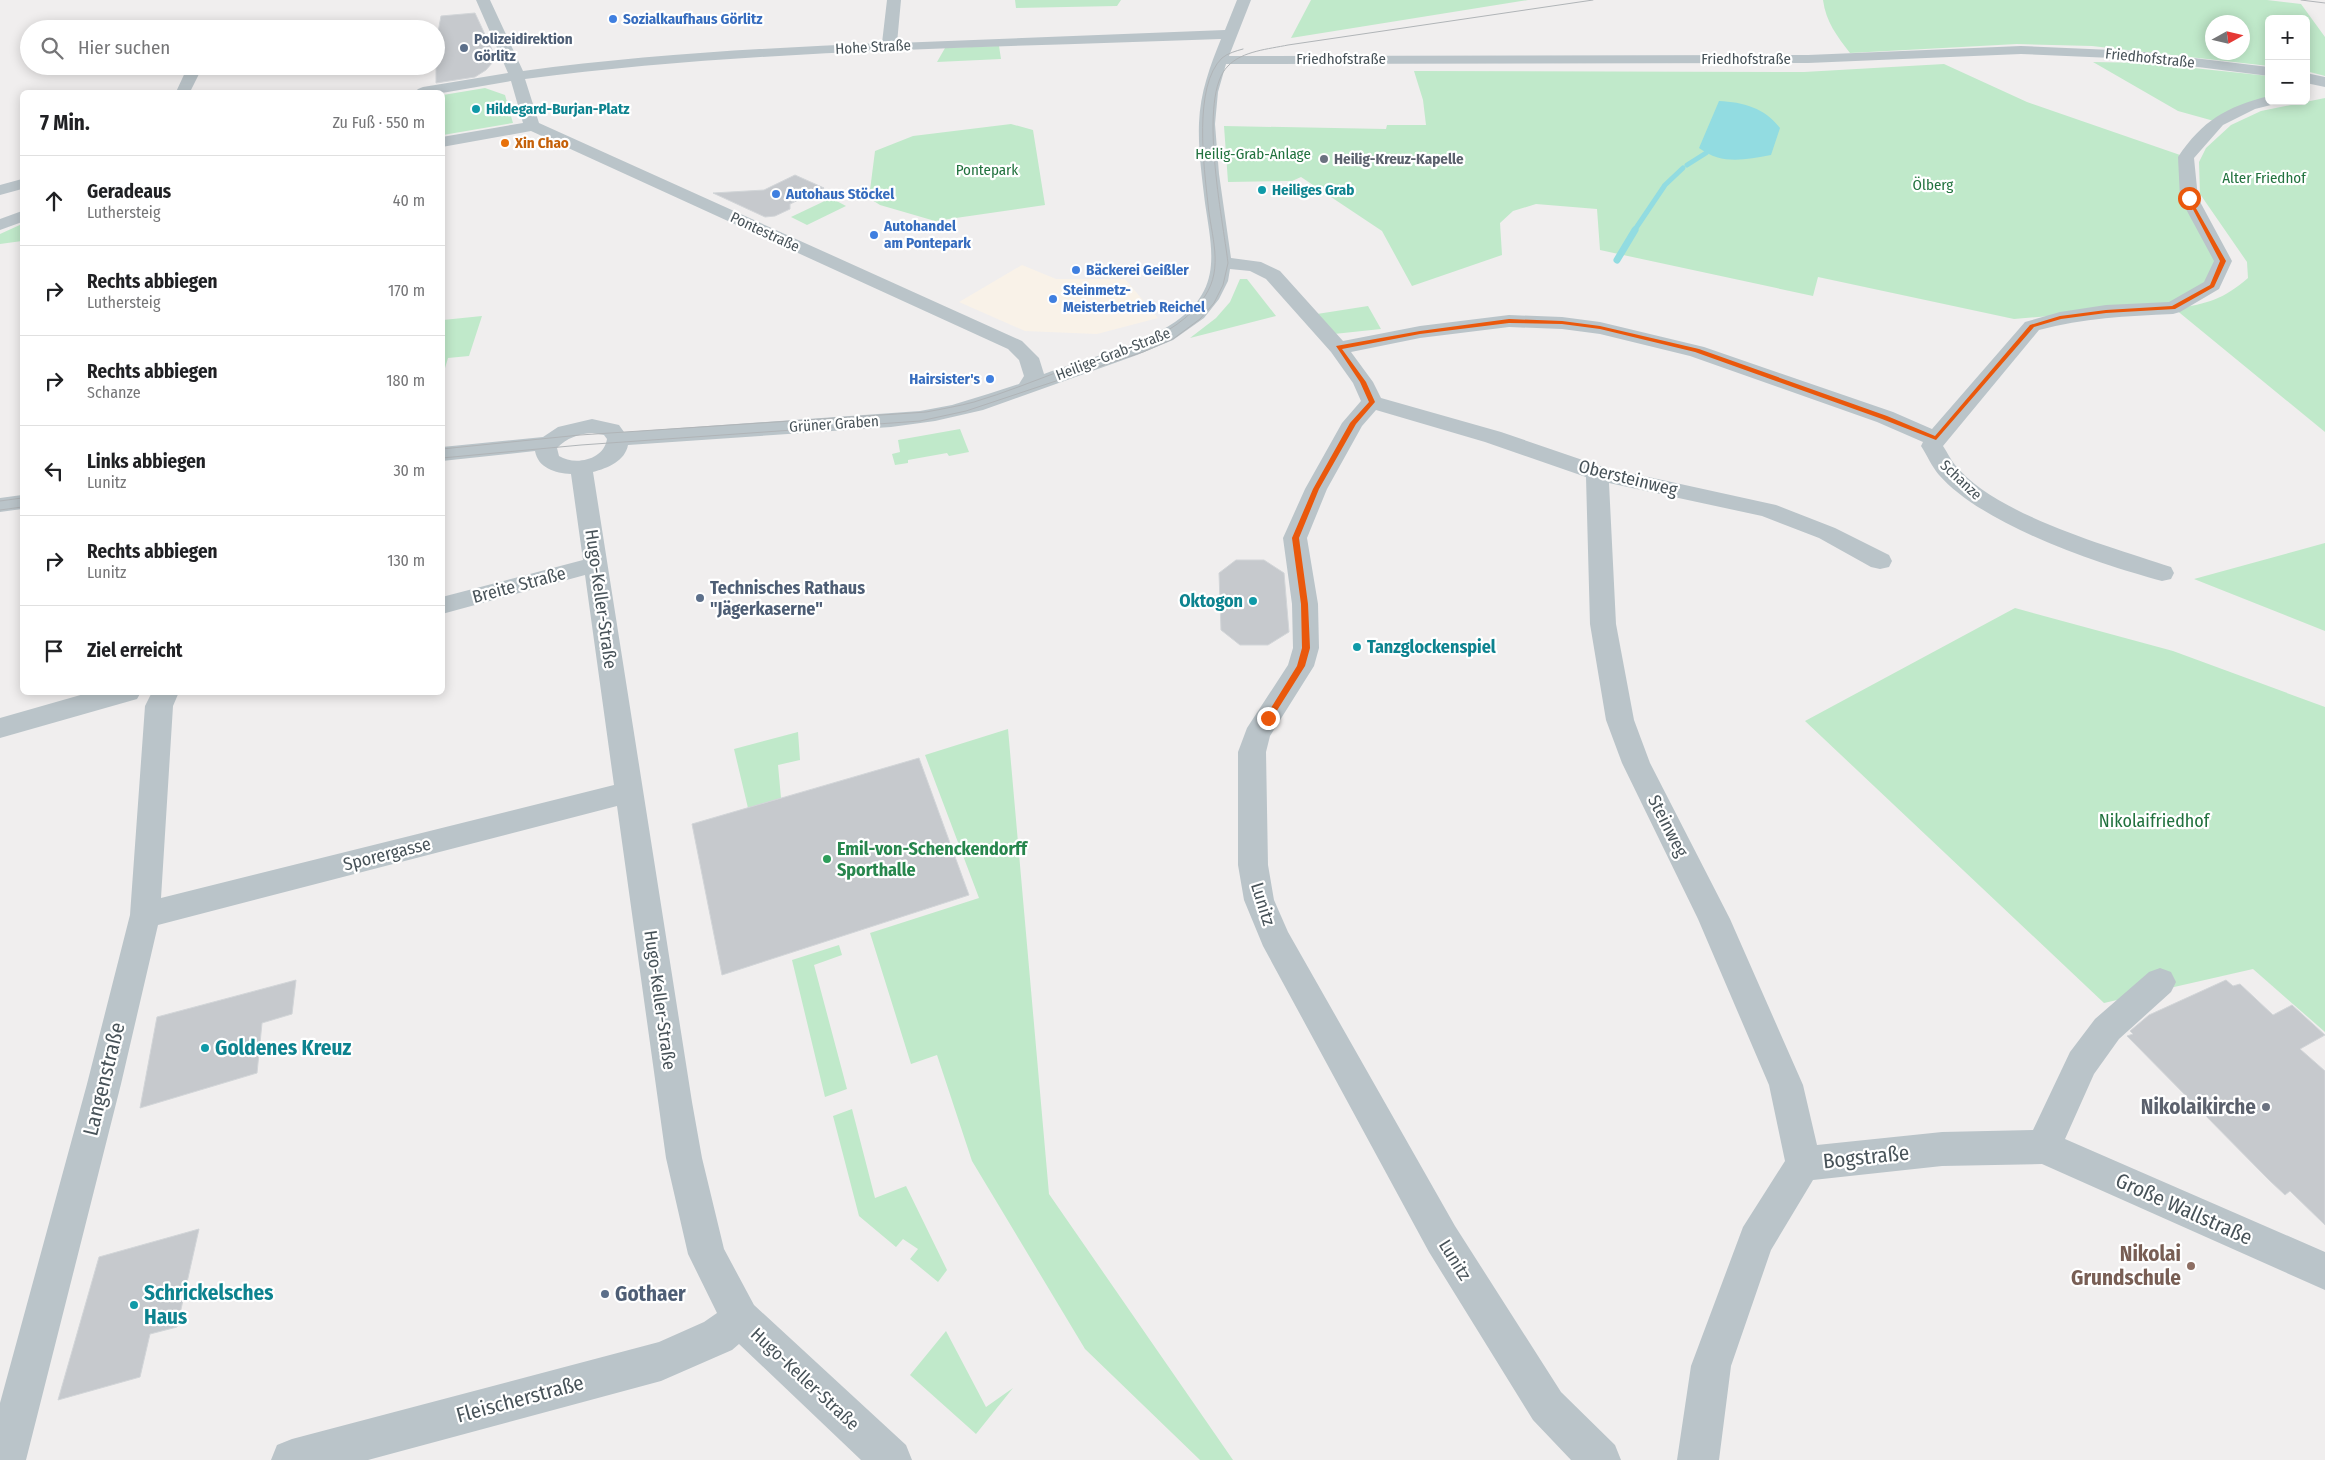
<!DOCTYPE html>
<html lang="de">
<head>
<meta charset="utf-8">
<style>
  :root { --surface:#fff; --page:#f6f6f6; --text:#202124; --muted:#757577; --line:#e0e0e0 }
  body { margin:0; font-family:"Fira Sans Condensed",sans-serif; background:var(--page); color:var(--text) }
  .controls { position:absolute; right:15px; top:15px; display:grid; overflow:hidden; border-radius:8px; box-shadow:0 2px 12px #0003 }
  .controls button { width:45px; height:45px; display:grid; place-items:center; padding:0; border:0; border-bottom:1px solid var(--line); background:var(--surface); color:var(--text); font:25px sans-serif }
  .compass { position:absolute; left:2205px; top:15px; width:45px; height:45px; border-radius:50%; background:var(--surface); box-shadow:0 2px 12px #0003; rotate:82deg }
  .stop { position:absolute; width:15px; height:15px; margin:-11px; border:4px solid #ea580c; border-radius:50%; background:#fff }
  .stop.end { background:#ea580c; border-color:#fff; box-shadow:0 1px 5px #0008 }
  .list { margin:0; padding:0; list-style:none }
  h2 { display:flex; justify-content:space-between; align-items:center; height:65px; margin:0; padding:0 20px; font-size:21px }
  h2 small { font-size:16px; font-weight:400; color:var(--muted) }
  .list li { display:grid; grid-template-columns:32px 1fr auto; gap:15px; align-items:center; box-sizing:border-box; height:90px; padding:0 20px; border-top:1px solid var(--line) }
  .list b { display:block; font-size:19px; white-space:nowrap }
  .list p { margin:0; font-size:16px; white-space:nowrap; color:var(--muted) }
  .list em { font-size:16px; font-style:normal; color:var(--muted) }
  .icon { flex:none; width:28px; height:28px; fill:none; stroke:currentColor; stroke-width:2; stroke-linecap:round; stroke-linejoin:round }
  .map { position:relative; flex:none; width:2325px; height:1460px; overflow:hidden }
  .search { position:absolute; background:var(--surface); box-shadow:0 2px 12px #0003; left:20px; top:20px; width:425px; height:55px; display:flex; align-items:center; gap:12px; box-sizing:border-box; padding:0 18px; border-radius:28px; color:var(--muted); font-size:19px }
  .panel { position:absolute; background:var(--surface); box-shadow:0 2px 12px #0003; left:20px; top:90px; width:425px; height:605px; border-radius:8px }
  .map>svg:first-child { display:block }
  .commercial { fill:#f9f2e8 }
  .green { fill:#c0e9ca; fill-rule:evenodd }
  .water { fill:#92dce1 }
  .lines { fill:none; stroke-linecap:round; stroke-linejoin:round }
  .stream-far1 { stroke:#92dce1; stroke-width:5 }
  .stream { stroke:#92dce1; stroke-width:7 }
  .building { fill:#c6c9cd; stroke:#d2d5d8 }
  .minor { fill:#bac4c9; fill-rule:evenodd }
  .tram { stroke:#b0b4b7; stroke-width:1 }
  .route { fill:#ea580c }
  .shop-dot { fill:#3f7fe0; stroke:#fff; stroke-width:2 }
  .service-dot { fill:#5c6f8a; stroke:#fff; stroke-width:2 }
  .culture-dot { fill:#0f9aa8; stroke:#fff; stroke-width:2 }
  .food-dot { fill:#e8710a; stroke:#fff; stroke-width:2 }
  .worship-dot { fill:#6b7280; stroke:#fff; stroke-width:2 }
  .leisure-dot { fill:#2e9e5b; stroke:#fff; stroke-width:2 }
  .education-dot { fill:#8d6e63; stroke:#fff; stroke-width:2 }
  .labels { text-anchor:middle; stroke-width:4.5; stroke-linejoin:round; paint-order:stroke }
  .far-shop-label { font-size:15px; font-weight:bold; fill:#366cbe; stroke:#fff; text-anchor:start }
  .far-service-label { font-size:15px; font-weight:bold; fill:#4e5e75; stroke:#fff; text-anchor:start }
  .far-street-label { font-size:15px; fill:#485359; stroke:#fff }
  .far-culture-label { font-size:15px; font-weight:bold; fill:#0d838f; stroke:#fff; text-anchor:start }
  .far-food-label { font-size:15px; font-weight:bold; fill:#c56008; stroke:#fff; text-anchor:start }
  .far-park-label { font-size:15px; fill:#21723e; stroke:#fff }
  .far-worship-label { font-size:15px; font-weight:bold; fill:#5b616d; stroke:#fff; text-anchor:start }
  .street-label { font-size:18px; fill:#485359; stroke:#fff }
  .service-label { font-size:18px; font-weight:bold; fill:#4e5e75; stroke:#fff; text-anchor:start }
  .culture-label { font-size:18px; font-weight:bold; fill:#0d838f; stroke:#fff; text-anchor:end }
  .park-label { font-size:18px; fill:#21723e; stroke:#fff }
  .leisure-label { font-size:18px; font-weight:bold; fill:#27864d; stroke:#fff; text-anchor:start }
  .near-culture-label { font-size:21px; font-weight:bold; fill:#0d838f; stroke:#fff; text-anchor:start }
  .near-street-label { font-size:21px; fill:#485359; stroke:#fff }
  .near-worship-label { font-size:21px; font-weight:bold; fill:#5b616d; stroke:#fff; text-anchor:end }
  .near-education-label { font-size:21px; font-weight:bold; fill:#785e54; stroke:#fff; text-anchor:end }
  .near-service-label { font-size:21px; font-weight:bold; fill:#4e5e75; stroke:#fff; text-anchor:start }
</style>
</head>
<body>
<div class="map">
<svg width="2325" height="1460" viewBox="0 0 2325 1460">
  <rect width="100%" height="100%" fill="#f0eeee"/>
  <path class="commercial" d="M 1022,265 L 1056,279 L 1125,279 L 1158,318 L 1097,334 L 1025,331 L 959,302 Z"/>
  <path class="green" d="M 1015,0 L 1121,0 L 1117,6 L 1016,8 Z
    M 1311,0 L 1528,0 L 1291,38 Z
    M 1823,0 L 2267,0 L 2301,4 L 2325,37 L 2325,76 L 2306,71 L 2306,19 L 2269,19 L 2269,66 L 2092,46 L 2017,44 L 1850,53 C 1837,36 1826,22 1823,0 ZM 2212,22 L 2242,22 L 2242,52 L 2212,52 Z
    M 999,46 L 1001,59 L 937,62 L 945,48 Z
    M 2093,62 L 2146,63 L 2269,76 L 2269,98 L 2214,121 L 2178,111 Z
    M 1944,64 L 2027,102 L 2183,156 L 2220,261 L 2209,285 L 2172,306 L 2014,319 L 1818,277 L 1813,296 L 1600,250 L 1597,209 L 1536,204 L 1513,211 L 1500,223 L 1502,255 L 1412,286 L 1382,231 L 1301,177 L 1292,181 L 1228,182 L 1224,126 L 1386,129 L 1387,125 L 1426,125 L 1423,100 L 1414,71 L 1804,72 Z
    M 485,88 L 505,95 L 513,123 L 443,135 L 443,95 Z
    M 2325,98 L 2325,432 L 2175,309 C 2209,303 2222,300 2248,278 L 2247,262 L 2200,194 L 2199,162 L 2206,148 L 2231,125 L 2261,111 Z
    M 1011,124 L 1033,130 L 1045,205 L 935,221 L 880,205 L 869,198 L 875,151 L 913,136 Z
    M 831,198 L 846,206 L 807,225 L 791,217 Z
    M 22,224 L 22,241 L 0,244 L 0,234 Z
    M 1240,279 L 1247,279 L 1276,316 L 1190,338 L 1216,318 L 1230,302 Z
    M 1368,306 L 1381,329 L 1334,334 L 1317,314 Z
    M 482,316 L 469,356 L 448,358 L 443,375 L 443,320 Z
    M 960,429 L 969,452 L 949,456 L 947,453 L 908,460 L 908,463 L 895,465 L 892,454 L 900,452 L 898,440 Z
    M 2325,543 L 2325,631 L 2194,579 Z
    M 2015,608 L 2173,651 L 2325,707 L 2325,1032 L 2253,969 L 2104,1003 L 1805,721 Z
    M 1008,729 L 1049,1194 L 1233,1460 L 1200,1460 L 1085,1349 L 972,1161 L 937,1055 L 911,1064 L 870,933 L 979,898 L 925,755 Z
    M 798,732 L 800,760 L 778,765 L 781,798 L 748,808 L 734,749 Z
    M 839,945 L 842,955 L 814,965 L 847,1089 L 825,1097 L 792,960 Z
    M 852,1109 L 875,1198 L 906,1186 L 947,1270 L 938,1282 L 910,1259 L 918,1249 L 903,1239 L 896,1247 L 859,1216 L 833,1116 Z
    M 946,1331 L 986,1407 L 1013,1388 L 976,1434 L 910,1375 Z"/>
  <path class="water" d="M 1719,101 C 1743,102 1765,108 1780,128 L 1771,155 C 1744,160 1722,165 1699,148 Z"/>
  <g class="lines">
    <path class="stream-far1" d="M 1687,165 L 1706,153
      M 1634,231 L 1665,185 L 1683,168"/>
    <path class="stream" d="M 1617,260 L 1635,230"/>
  </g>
  <path class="building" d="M 475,13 L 494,54 L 493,62 L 486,70 L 475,77 L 436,83 L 436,43 L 441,16 Z
    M 795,175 L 824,188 L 790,204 L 790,209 L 775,216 L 765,217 L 713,193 L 764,190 Z
    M 1236,560 L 1264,560 L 1284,573 L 1289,632 L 1268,645 L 1240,645 L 1221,630 L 1219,573 Z
    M 919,758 L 969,895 L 722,975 L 692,824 Z
    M 296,980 L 292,1014 L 262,1023 L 257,1073 L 140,1108 L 157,1017 Z
    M 2226,980 L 2233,986 L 2240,984 L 2273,1015 L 2292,1005 L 2325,1035 L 2300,1049 L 2325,1071 L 2325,1225 L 2290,1191 L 2285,1195 L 2269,1180 L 2127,1036 L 2133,1034 L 2130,1031 L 2149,1015 Z
    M 199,1229 L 177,1327 L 150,1334 L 140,1377 L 58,1400 L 99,1257 Z"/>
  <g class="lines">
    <path class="minor" d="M 476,0 L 490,0 L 523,71 C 642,55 762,48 882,43 L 887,0 L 901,0 L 897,43 L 1225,30 L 1237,0 L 1251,0 L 1229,56 L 1808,55 L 2021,46 L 2135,51 L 2269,67 L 2269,76 L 2135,59 L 2021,54 L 1808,63 L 1226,64 L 1218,92 L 1215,124 L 1219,174 L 1231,258 L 1261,262 L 1280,271 L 1343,341 L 1420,326 L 1509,315 L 1562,317 L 1600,322 L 1704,347 L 1893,412 L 1932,429 L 2025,322 L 2060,312 L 2106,305 L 2169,302 L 2204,282 L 2214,261 L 2180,198 L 2178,157 C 2203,120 2226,107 2269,96 L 2269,101 L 2277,101 L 2275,104 L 2255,109 L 2223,125 L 2194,158 L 2198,198 L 2232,261 L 2219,289 L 2180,312 L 2173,314 C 2127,316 2083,318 2039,330 L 1943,446 C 1947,452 1951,460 1955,465 C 1997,516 2109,546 2171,567 L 2174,573 L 2171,579 L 2162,581 C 2098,564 1983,525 1939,475 C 1932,467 1927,455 1921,446 L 1923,442 L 1877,422 L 1690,356 L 1600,334 L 1562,329 L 1509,327 L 1420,338 L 1351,352 L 1373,382 L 1381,398 L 1501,432 L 1603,467 L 1776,505 L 1835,528 L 1889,555 L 1892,561 L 1889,567 L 1880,569 L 1871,567 L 1819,538 L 1762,516 L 1609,483 L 1616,624 L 1634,720 L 1650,763 L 1730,919 L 1803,1085 L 1817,1145 L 1942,1132 L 2033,1130 L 2070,1052 L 2095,1019 L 2149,972 L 2160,968 L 2171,972 L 2176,982 L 2171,992 L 2119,1039 L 2094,1074 L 2065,1139 L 2325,1252 L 2325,1290 L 2042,1164 L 1942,1166 L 1813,1180 L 1771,1250 L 1731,1366 L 1719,1460 L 1677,1460 L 1691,1366 L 1743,1227 L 1785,1161 L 1769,1085 L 1698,919 L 1622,763 L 1606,720 L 1590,624 L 1586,477 L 1485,442 L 1376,410 L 1362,426 L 1327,489 L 1307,538 L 1318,604 L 1319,648 L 1314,666 L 1270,736 L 1266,752 L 1268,865 L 1274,900 L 1288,932 L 1455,1226 L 1561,1392 L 1615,1445 L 1621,1460 L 1571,1460 L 1533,1420 L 1429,1252 L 1263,946 L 1244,900 L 1238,865 L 1238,752 L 1247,728 L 1288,665 L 1293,648 L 1292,604 L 1283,538 L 1305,489 L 1342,423 L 1361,401 L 1353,383 L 1331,352 L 1266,279 L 1250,271 L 1230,269 L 1228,281 L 1219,299 L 1204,318 L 1173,340 L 1137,355 L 983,410 L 935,421 L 891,427 L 628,445 C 625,461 608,468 593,472 L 692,1102 L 702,1158 L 724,1249 L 754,1305 L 906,1445 L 912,1460 L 861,1460 L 739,1344 L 732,1350 L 661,1381 L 368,1460 L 271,1460 L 277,1445 L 292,1439 L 659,1342 L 704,1322 L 717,1313 L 688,1254 L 666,1158 L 617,806 L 158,925 L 121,1084 L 26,1460 L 0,1460 L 0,1403 L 87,1084 L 130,915 L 145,706 L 152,692 L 179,692 L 173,706 L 161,898 L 614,785 L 585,575 L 442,614 L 442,597 L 583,560 L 571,474 C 555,473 538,468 535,451 L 442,461 L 442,447 L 543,437 L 558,427 L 592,419 L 619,425 L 624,432 L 920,411 L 952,405 L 988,394 L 1019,384 L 1024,376 L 1019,360 L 1008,349 L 531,131 L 442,147 L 442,137 L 523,123 L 511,81 L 442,93 L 415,92 L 418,89 L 423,87 L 508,73 ZM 1221,39 C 1210,66 1200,93 1199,123 C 1198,149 1202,177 1205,203 C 1212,251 1223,289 1175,322 C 1136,348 1087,358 1044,374 L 1039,358 L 1022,341 L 539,123 L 525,79 C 755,49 990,48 1221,39 ZM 592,433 L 604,435 L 607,439 C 604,460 575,466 559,456 L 557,448 C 567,438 578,434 592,433 Z
      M 217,20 L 224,24 L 222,29 L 208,29 L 212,21 Z
      M 188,66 L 203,66 L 190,92 L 176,92 Z
      M 2306,73 L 2325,77 L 2325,87 L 2306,83 Z
      M 22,179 L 22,189 L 0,195 L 0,185 Z
      M 22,211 L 22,222 L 0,230 L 0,219 Z
      M 22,495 L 22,509 L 0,512 L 0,498 Z
      M 91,692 L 141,692 L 137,699 L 0,738 L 0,718 Z"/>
    <path class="tram" d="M 2301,0 L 2325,3
      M 442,449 L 580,435 L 926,412 C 942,409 959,406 974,402 C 1004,393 1034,381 1063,370 C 1111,354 1175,341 1205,296 C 1224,267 1211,236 1208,204 C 1204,167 1193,86 1222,58 C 1228,53 1236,51 1243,49
      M 442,458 L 581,445 L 920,421 L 966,411 L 1143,352 L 1173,339 L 1200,319 L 1214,303 L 1223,285 L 1228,263 C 1223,220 1197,96 1228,66 C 1242,51 1269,49 1288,45 L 1593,0
      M 0,501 L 22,498
      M 0,510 L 22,507"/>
  </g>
  <path class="route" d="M 2189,196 L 2226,261 L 2214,287 L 2175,309 L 2106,313 L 2061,319 L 2034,327 L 1936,440 L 1882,419 L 1695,352 L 1600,329 L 1562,324 L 1509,323 L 1420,334 L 1342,349 L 1366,382 L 1375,402 L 1356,424 L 1319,489 L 1299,538 L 1308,604 L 1310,648 L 1305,666 L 1271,720 L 1266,720 L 1266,716 L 1297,666 L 1302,648 L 1301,604 L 1292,538 L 1313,489 L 1350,423 L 1369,402 L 1360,382 L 1336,346 L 1420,331 L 1509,319 L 1562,321 L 1600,326 L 1699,349 L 1887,416 L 1935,436 L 2030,325 L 2060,316 L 2106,310 L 2172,306 L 2210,285 L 2220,261 L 2187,198 Z"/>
  <g class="shop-dot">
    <circle cx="613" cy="19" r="5"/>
    <circle cx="776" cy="194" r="5"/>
    <circle cx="874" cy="235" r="5"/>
    <circle cx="1076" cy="270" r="5"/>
    <circle cx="1053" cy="299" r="5"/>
    <circle cx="990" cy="379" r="5"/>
  </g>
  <g class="service-dot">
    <circle cx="464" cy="48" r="5"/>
    <circle cx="700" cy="598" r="5"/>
    <circle cx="605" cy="1294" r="5"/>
  </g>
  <g class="culture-dot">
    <circle cx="476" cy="109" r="5"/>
    <circle cx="1262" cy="190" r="5"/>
    <circle cx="1253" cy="601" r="5"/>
    <circle cx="1357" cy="647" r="5"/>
    <circle cx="205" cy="1048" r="5"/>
    <circle cx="134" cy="1305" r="5"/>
  </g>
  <circle class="food-dot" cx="505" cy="143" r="5"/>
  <g class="worship-dot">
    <circle cx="1324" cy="159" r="5"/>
    <circle cx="2266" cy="1107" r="5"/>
  </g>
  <circle class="leisure-dot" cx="827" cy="859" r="5"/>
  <circle class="education-dot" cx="2191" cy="1266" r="5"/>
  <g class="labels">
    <g class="far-shop-label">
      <text x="623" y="24">Sozialkaufhaus Görlitz</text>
      <text x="786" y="199">Autohaus Stöckel</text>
      <text x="884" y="231">Autohandel<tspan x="884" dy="17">am Pontepark</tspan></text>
      <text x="1086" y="275">Bäckerei Geißler</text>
      <text x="1063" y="295">Steinmetz-<tspan x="1063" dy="17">Meisterbetrieb Reichel</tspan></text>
      <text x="980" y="384" text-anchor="end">Hairsister's</text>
    </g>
    <g class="far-service-label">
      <text x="474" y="44">Polizeidirektion<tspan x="474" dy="17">Görlitz</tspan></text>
    </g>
    <g class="far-street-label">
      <text transform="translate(873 47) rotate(-3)" y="5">Hohe Straße</text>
      <text transform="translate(2150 58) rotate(6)" y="5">Friedhofstraße</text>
      <text x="1341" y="64">Friedhofstraße</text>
      <text x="1746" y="64">Friedhofstraße</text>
      <text transform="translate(765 232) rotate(25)" y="5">Pontestraße</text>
      <text transform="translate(1113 354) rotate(-21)" y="5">Heilige-Grab-Straße</text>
      <text transform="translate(834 424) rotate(-4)" y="5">Grüner Graben</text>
      <text transform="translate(1961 480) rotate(43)" y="5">Schanze</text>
    </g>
    <g class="far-culture-label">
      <text x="486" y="114">Hildegard-Burjan-Platz</text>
      <text x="1272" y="195">Heiliges Grab</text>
    </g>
    <g class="far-food-label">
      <text x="515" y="148">Xin Chao</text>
    </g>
    <g class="far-park-label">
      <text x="1253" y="159">Heilig-Grab-Anlage</text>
      <text x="987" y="175">Pontepark</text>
      <text x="2264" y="183">Alter Friedhof</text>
      <text x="1933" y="190">Ölberg</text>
    </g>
    <g class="far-worship-label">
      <text x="1334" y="164">Heilig-Kreuz-Kapelle</text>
    </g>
    <g class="street-label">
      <text transform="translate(1628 478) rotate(14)" y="6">Obersteinweg</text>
      <text transform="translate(519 585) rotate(-15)" y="6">Breite Straße</text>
      <text transform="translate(601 599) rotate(82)" y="6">Hugo-Keller-Straße</text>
      <text transform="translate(1668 826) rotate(63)" y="6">Steinweg</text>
      <text transform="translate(387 854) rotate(-14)" y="6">Sporergasse</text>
      <text transform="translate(1263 904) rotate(73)" y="6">Lunitz</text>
      <text transform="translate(660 1000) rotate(82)" y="6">Hugo-Keller-Straße</text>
      <text transform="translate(1455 1260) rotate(58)" y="6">Lunitz</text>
      <text transform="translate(805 1379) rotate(43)" y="6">Hugo-Keller-Straße</text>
    </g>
    <g class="service-label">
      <text x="710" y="594">Technisches Rathaus<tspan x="710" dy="21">"Jägerkaserne"</tspan></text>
    </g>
    <g class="culture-label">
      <text x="1243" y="607">Oktogon</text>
      <text x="1367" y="653" text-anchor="start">Tanzglockenspiel</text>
    </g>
    <g class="park-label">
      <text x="2154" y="827">Nikolaifriedhof</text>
    </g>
    <g class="leisure-label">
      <text x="837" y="855">Emil-von-Schenckendorff<tspan x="837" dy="21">Sporthalle</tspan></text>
    </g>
    <g class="near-culture-label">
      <text x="215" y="1055">Goldenes Kreuz</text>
      <text x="144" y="1300">Schrickelsches<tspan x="144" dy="24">Haus</tspan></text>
    </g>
    <g class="near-street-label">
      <text transform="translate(104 1079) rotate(-76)" y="7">Langenstraße</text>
      <text transform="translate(1866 1157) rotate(-6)" y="7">Bogstraße</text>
      <text transform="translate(2184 1209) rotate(24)" y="7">Große Wallstraße</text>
      <text transform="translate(520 1399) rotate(-15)" y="7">Fleischerstraße</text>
    </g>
    <g class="near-worship-label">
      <text x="2256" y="1114">Nikolaikirche</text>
    </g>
    <g class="near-education-label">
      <text x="2181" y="1261">Nikolai<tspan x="2181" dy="24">Grundschule</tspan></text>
    </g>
    <g class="near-service-label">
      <text x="615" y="1301">Gothaer</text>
    </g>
  </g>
</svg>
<div class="controls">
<button>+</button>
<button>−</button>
</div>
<svg class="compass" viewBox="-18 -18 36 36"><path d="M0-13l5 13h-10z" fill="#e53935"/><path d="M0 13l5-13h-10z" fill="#757577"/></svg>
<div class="stop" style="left:2189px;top:198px"></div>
<div class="stop end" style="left:1268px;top:718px"></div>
<div class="search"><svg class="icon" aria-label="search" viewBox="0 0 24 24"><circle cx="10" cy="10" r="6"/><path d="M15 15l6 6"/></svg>Hier suchen</div>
<section class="panel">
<h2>7 Min.<small>Zu Fuß · 550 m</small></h2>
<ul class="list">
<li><svg class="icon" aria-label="ahead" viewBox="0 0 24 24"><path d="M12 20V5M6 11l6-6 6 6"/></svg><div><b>Geradeaus</b><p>Luthersteig</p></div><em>40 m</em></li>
<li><svg class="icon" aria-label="right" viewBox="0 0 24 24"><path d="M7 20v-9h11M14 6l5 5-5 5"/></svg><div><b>Rechts abbiegen</b><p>Luthersteig</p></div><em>170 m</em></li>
<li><svg class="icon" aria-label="right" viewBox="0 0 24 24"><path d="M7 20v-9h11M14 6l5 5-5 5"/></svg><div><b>Rechts abbiegen</b><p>Schanze</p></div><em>180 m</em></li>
<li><svg class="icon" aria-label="left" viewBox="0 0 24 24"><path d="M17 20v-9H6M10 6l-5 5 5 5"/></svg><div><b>Links abbiegen</b><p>Lunitz</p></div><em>30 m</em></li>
<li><svg class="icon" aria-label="right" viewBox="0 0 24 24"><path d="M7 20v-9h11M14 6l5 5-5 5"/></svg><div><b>Rechts abbiegen</b><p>Lunitz</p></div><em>130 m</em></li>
<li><svg class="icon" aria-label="arrive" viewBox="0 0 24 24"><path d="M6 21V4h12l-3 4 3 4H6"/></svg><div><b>Ziel erreicht</b></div></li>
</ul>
</section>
</div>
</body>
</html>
